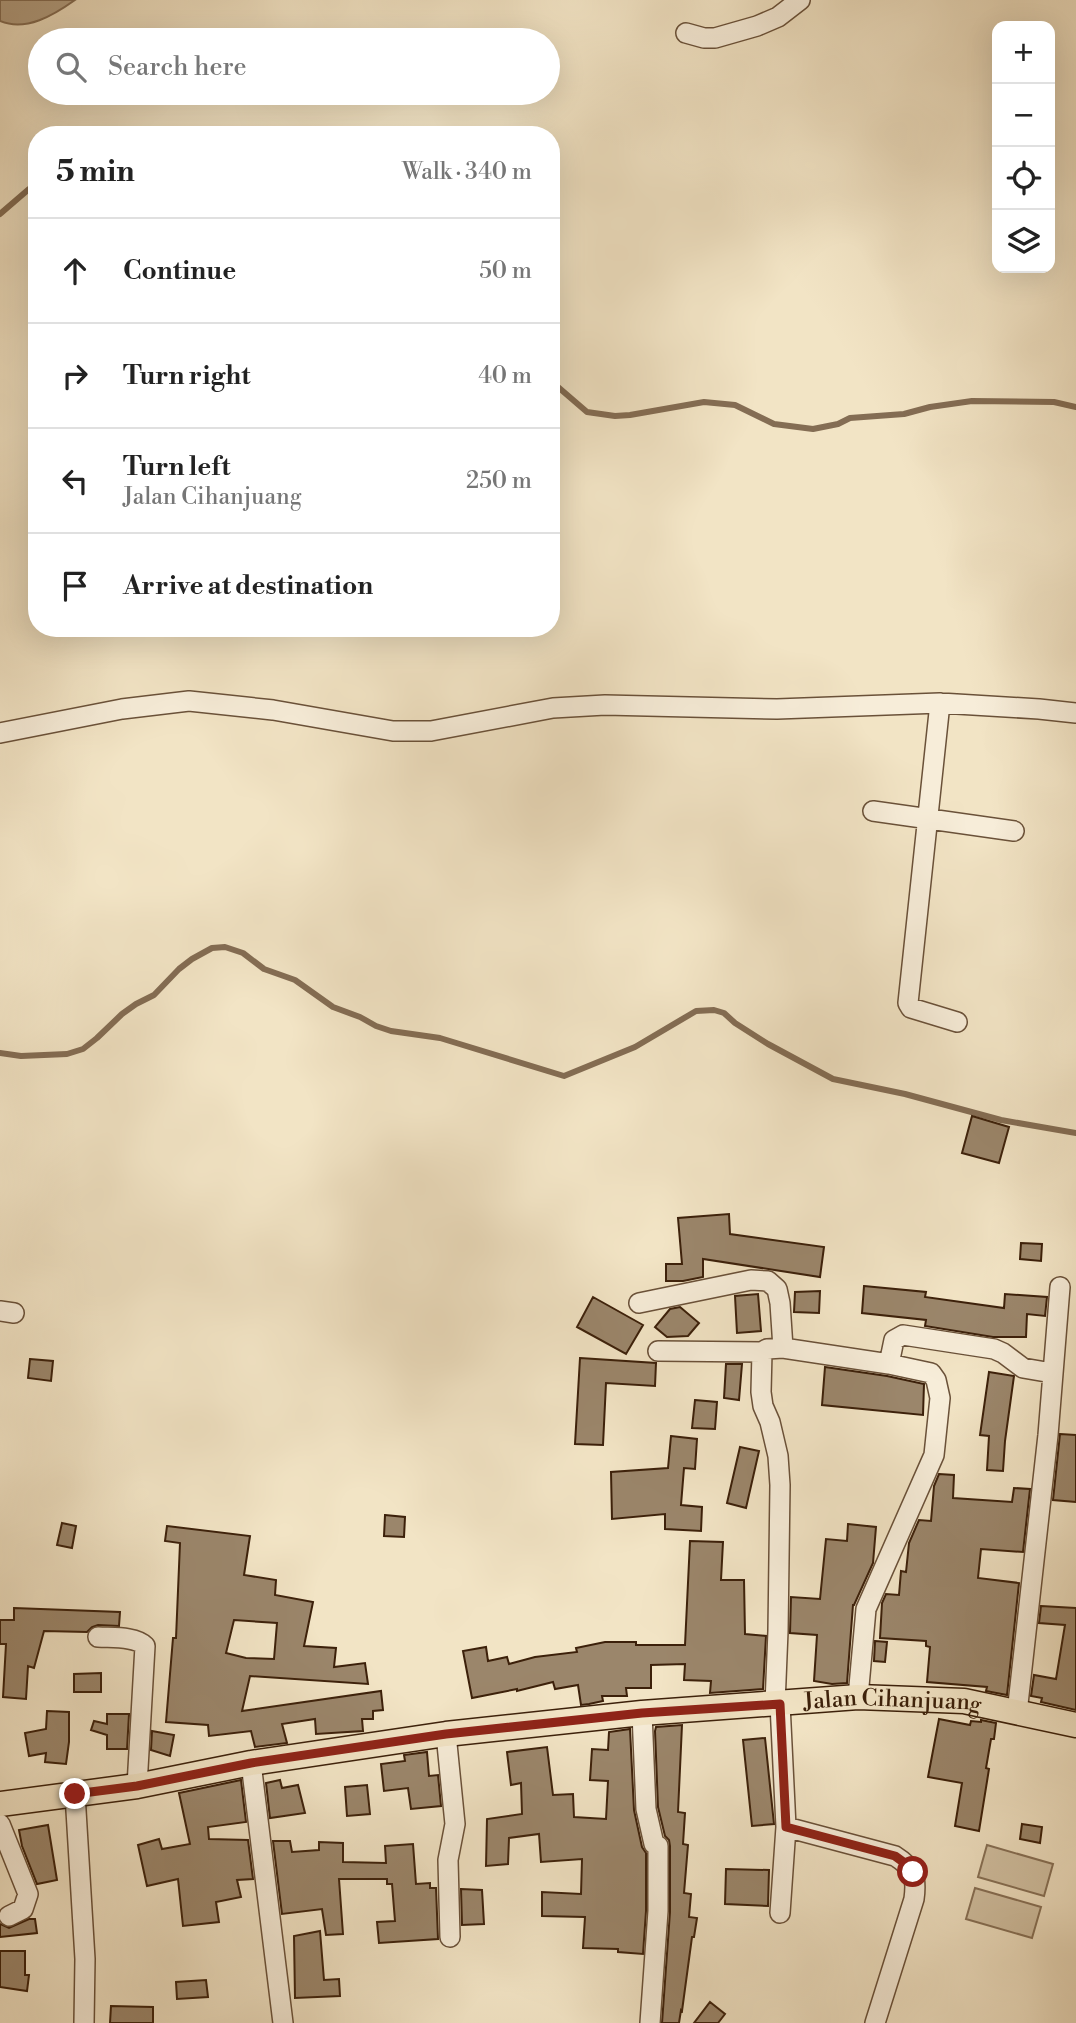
<!DOCTYPE html>
<html lang="en">
<head>
<meta charset="utf-8">
<style>
  :root { --surface:#fff; --page:#f2f2f2; --text:#222; --muted:#767676; --line:#e0e0e0 }
  body { margin:0; font-family:"Libre Bodoni",serif; background:var(--page); color:var(--text) }
  .controls { position:absolute; right:21px; top:21px; display:grid; overflow:hidden; border-radius:14px; box-shadow:0 7px 28px #0002 }
  .controls button { width:63px; height:63px; display:grid; place-items:center; padding:0; border:0; border-bottom:2px solid var(--line); background:var(--surface); color:var(--text); font:35px sans-serif }
  .stop { position:absolute; width:21px; height:21px; margin:-16px; border:5px solid #8f2418; border-radius:50%; background:#fff }
  .stop.end { background:#8f2418; border-color:#fff; box-shadow:0 2px 7px #0008 }
  .list { margin:0; padding:0; list-style:none }
  h2 { display:flex; justify-content:space-between; align-items:center; height:91px; margin:0; padding:0 28px; font-size:30px }
  h2 small { font-size:23px; font-weight:400; color:var(--muted) }
  .list li { display:grid; grid-template-columns:46px 1fr auto; gap:21px; align-items:center; box-sizing:border-box; height:105px; padding:0 28px; border-top:2px solid var(--line) }
  .list b { display:block; font-size:26px; white-space:nowrap }
  .list p { margin:0; font-size:23px; white-space:nowrap; color:var(--muted) }
  .list em { font-size:23px; font-style:normal; color:var(--muted) }
  .icon { flex:none; width:38px; height:38px; fill:none; stroke:currentColor; stroke-width:2; stroke-linecap:round; stroke-linejoin:round }
  .map { position:relative; flex:none; width:1076px; height:2023px; overflow:hidden }
  .search { position:absolute; background:var(--surface); box-shadow:0 7px 28px #0002; left:28px; top:28px; width:532px; height:77px; display:flex; align-items:center; gap:18px; box-sizing:border-box; padding:0 24px; border-radius:38px; color:var(--muted); font-size:26px }
  .panel { position:absolute; background:var(--surface); box-shadow:0 7px 28px #0002; left:28px; top:126px; width:532px; height:511px; border-radius:28px }
  .map>svg:first-child { display:block }
  .green { fill:#d3c3a5; stroke:#887258; stroke-width:2 }
  .water { fill:#b4a185; stroke:#846d54; stroke-width:2 }
  .lines { fill:none; stroke-linecap:round; stroke-linejoin:round }
  .stream { stroke:#846d54; stroke-width:6 }
  .building { fill:#9b866b; stroke:#3c200a; stroke-width:2; fill-rule:evenodd }
  .minor-casing { stroke:#6a5139; stroke-width:22 }
  .major-casing { stroke:#3c200a; stroke-width:27 }
  .minor { stroke:#f7edd9; stroke-width:19 }
  .major { stroke:#f2e4c5; stroke-width:24 }
  .route { stroke:#8f2418; stroke-width:9 }
  .labels { text-anchor:middle; stroke-width:6; stroke-linejoin:round; paint-order:stroke }
  .street-label { font-size:23px; fill:#3c200a; stroke:#f7edd9 }
</style>
</head>
<body>
<div class="map">
<svg width="1076" height="2023" viewBox="0 0 1076 2023">
  <rect width="100%" height="100%" fill="#f2e4c5"/>
  <filter id="stains"><feTurbulence type="fractalNoise" baseFrequency=".00286" numOctaves="4"/><feColorMatrix values="0 0 0 0 .2 0 0 0 0 .09 0 0 0 0 .02 0 0 0 .5 -.17"/></filter>
  <radialGradient id="worn" r=".72"><stop offset=".6" stop-color="#630" stop-opacity="0"/><stop offset="1" stop-color="#630" stop-opacity=".3"/></radialGradient>
  <path class="green" d="M 987,1845 L 1053,1864 L 1044,1896 L 978,1877 Z
    M 975,1888 L 1041,1907 L 1032,1938 L 966,1919 Z"/>
  <path class="water" d="M 0,0 L 75,0 C 54,15 26,32 0,21 Z"/>
  <g class="lines">
    <path class="stream" d="M 0,214 L 29,189 L 37,186
      M 551,381 L 587,412 L 615,416 L 630,415 L 704,402 L 735,405 L 774,424 L 813,429 L 838,424 L 850,418 L 904,414 L 930,407 L 972,401 L 1054,402 L 1076,407
      M 0,1053 L 21,1056 L 67,1054 L 83,1049 L 97,1038 L 122,1014 L 136,1004 L 154,995 L 179,969 L 192,959 L 212,948 L 225,947 L 243,953 L 264,969 L 295,980 L 333,1007 L 360,1017 L 376,1026 L 391,1031 L 440,1038 L 564,1076 L 635,1047 L 696,1011 L 714,1010 L 724,1013 L 735,1023 L 768,1044 L 833,1079 L 905,1094 L 1001,1120 L 1076,1133"/>
  </g>
  <path class="building" d="M 972,1116 L 1009,1127 L 999,1163 L 962,1153 Z
    M 729,1214 L 730,1234 L 824,1247 L 820,1277 L 703,1259 L 703,1277 L 683,1281 L 666,1281 L 666,1264 L 682,1264 L 678,1218 Z
    M 1021,1243 L 1042,1244 L 1041,1261 L 1020,1259 Z
    M 864,1286 L 926,1292 L 925,1297 L 1004,1308 L 1005,1294 L 1047,1297 L 1045,1316 L 1027,1314 L 1026,1337 L 993,1337 L 925,1326 L 926,1320 L 862,1313 Z
    M 820,1291 L 819,1313 L 794,1312 L 795,1292 Z
    M 758,1294 L 761,1331 L 737,1333 L 735,1296 Z
    M 593,1297 L 643,1325 L 626,1354 L 577,1327 Z
    M 680,1307 L 699,1323 L 688,1336 L 667,1337 L 655,1327 L 670,1309 Z
    M 580,1358 L 656,1363 L 655,1386 L 606,1383 L 603,1445 L 575,1444 Z
    M 30,1359 L 53,1361 L 51,1381 L 28,1378 Z
    M 726,1364 L 742,1364 L 739,1400 L 724,1398 Z
    M 825,1367 L 887,1376 L 924,1384 L 923,1415 L 822,1405 Z
    M 989,1372 L 1014,1376 L 1005,1441 L 1003,1471 L 987,1470 L 989,1436 L 980,1435 Z
    M 695,1400 L 717,1402 L 715,1429 L 692,1428 Z
    M 1060,1434 L 1076,1435 L 1076,1502 L 1053,1500 Z
    M 671,1436 L 697,1439 L 695,1469 L 684,1468 L 681,1505 L 702,1507 L 701,1531 L 665,1529 L 665,1514 L 612,1519 L 611,1472 L 668,1468 Z
    M 740,1447 L 759,1451 L 746,1508 L 727,1503 Z
    M 939,1474 L 954,1475 L 953,1498 L 1012,1502 L 1014,1488 L 1030,1489 L 1023,1552 L 981,1549 L 978,1578 L 1019,1583 L 1007,1695 L 986,1691 L 987,1687 L 927,1682 L 930,1647 L 926,1646 L 926,1641 L 880,1638 L 882,1603 L 886,1594 L 899,1595 L 901,1571 L 906,1572 L 909,1543 L 919,1520 L 931,1521 L 934,1486 Z
    M 385,1515 L 405,1517 L 404,1537 L 384,1536 Z
    M 62,1523 L 76,1526 L 72,1548 L 57,1545 Z
    M 848,1524 L 876,1527 L 873,1563 L 854,1605 L 853,1605 L 847,1683 L 832,1684 L 814,1681 L 817,1635 L 790,1633 L 791,1597 L 820,1599 L 826,1539 L 847,1541 Z
    M 167,1526 L 250,1536 L 244,1575 L 276,1580 L 275,1595 L 313,1602 L 304,1646 L 336,1648 L 334,1667 L 365,1663 L 368,1684 L 250,1676 L 242,1711 L 381,1691 L 383,1710 L 373,1711 L 373,1719 L 362,1719 L 363,1731 L 316,1734 L 315,1719 L 282,1724 L 287,1743 L 255,1747 L 251,1731 L 209,1736 L 208,1725 L 166,1722 L 173,1638 L 176,1638 L 180,1543 L 165,1541 ZM 234,1620 L 277,1623 L 274,1659 L 246,1658 L 226,1653 Z
    M 690,1541 L 723,1542 L 721,1580 L 744,1580 L 745,1634 L 766,1636 L 763,1689 L 710,1693 L 711,1681 L 684,1680 L 685,1664 L 651,1665 L 651,1688 L 626,1688 L 627,1696 L 602,1696 L 603,1701 L 589,1704 L 581,1705 L 578,1685 L 555,1689 L 553,1682 L 517,1691 L 517,1689 L 472,1698 L 463,1651 L 486,1647 L 488,1661 L 507,1657 L 509,1664 L 535,1657 L 577,1652 L 576,1648 L 605,1642 L 636,1642 L 636,1645 L 685,1645 Z
    M 1041,1606 L 1076,1608 L 1076,1710 L 1041,1702 L 1042,1698 L 1031,1696 L 1034,1675 L 1056,1679 L 1065,1625 L 1039,1623 Z
    M 14,1608 L 120,1612 L 119,1626 L 98,1625 L 92,1627 L 87,1632 L 44,1631 L 34,1668 L 28,1666 L 26,1699 L 3,1697 L 6,1644 L 0,1644 L 0,1620 L 14,1620 Z
    M 875,1641 L 887,1642 L 885,1662 L 874,1661 Z
    M 101,1673 L 101,1692 L 74,1692 L 74,1674 Z
    M 47,1711 L 69,1712 L 69,1742 L 66,1764 L 45,1762 L 46,1753 L 29,1756 L 25,1733 L 46,1729 Z
    M 107,1714 L 129,1714 L 127,1749 L 107,1749 L 107,1735 L 91,1730 L 94,1721 L 107,1724 Z
    M 939,1719 L 970,1725 L 971,1721 L 981,1722 L 981,1720 L 996,1723 L 994,1739 L 991,1739 L 986,1768 L 989,1769 L 979,1831 L 955,1826 L 962,1783 L 928,1777 Z
    M 682,1725 L 678,1812 L 685,1813 L 683,1844 L 688,1845 L 684,1893 L 691,1894 L 689,1917 L 697,1918 L 694,1937 L 692,1937 L 682,2011 L 681,2010 L 679,2023 L 662,2023 L 670,1912 L 670,1846 L 669,1840 L 665,1836 L 658,1807 L 655,1731 L 656,1727 Z
    M 630,1729 L 634,1810 L 642,1847 L 646,1853 L 646,1911 L 643,1954 L 618,1952 L 618,1949 L 583,1948 L 585,1917 L 542,1916 L 542,1892 L 581,1894 L 582,1859 L 541,1862 L 539,1834 L 509,1838 L 508,1864 L 486,1866 L 487,1819 L 522,1814 L 521,1783 L 511,1785 L 507,1752 L 547,1747 L 553,1795 L 573,1794 L 574,1817 L 606,1819 L 608,1781 L 590,1780 L 592,1749 L 608,1750 L 609,1732 Z
    M 152,1731 L 174,1735 L 170,1756 L 151,1750 Z
    M 765,1738 L 774,1824 L 752,1826 L 743,1740 Z
    M 427,1752 L 429,1776 L 438,1775 L 441,1806 L 411,1809 L 408,1788 L 384,1791 L 381,1764 L 405,1761 L 404,1755 Z
    M 241,1780 L 246,1822 L 208,1827 L 209,1839 L 248,1840 L 253,1879 L 237,1880 L 241,1897 L 216,1902 L 219,1922 L 183,1926 L 178,1879 L 147,1886 L 138,1845 L 159,1839 L 162,1849 L 190,1844 L 179,1793 Z
    M 280,1780 L 282,1788 L 298,1785 L 305,1813 L 270,1818 L 266,1783 Z
    M 367,1785 L 370,1814 L 347,1816 L 345,1787 Z
    M 1022,1824 L 1042,1827 L 1040,1843 L 1020,1839 Z
    M 48,1825 L 57,1880 L 37,1884 L 22,1846 L 19,1830 Z
    M 273,1841 L 290,1841 L 292,1852 L 319,1850 L 319,1842 L 343,1843 L 343,1862 L 386,1863 L 385,1846 L 413,1844 L 416,1884 L 430,1883 L 430,1888 L 436,1888 L 438,1939 L 379,1943 L 377,1922 L 395,1921 L 392,1884 L 387,1884 L 387,1879 L 339,1879 L 343,1934 L 326,1935 L 322,1909 L 282,1914 Z
    M 726,1869 L 769,1870 L 768,1906 L 725,1904 Z
    M 461,1889 L 482,1890 L 484,1924 L 462,1925 Z
    M 29,1919 L 35,1919 L 37,1933 L 0,1937 L 0,1924 L 9,1928 Z
    M 320,1931 L 324,1980 L 339,1979 L 340,1996 L 295,1998 L 294,1936 Z
    M 0,1951 L 25,1951 L 25,1975 L 29,1975 L 27,1991 L 0,1987 Z
    M 206,1980 L 208,1997 L 177,1999 L 176,1982 Z
    M 710,2002 L 725,2014 L 718,2023 L 694,2023 Z
    M 111,2006 L 153,2007 L 153,2023 L 110,2023 Z"/>
  <g class="lines">
    <g class="minor-casing">
      <path id="minor" d="M 686,33 L 704,38 L 715,38 L 757,26 L 778,17 L 800,0
        M 940,703 L 908,1003 L 911,1008 L 957,1022
        M 0,733 L 122,709 L 189,701 L 273,710 L 393,731 L 431,731 L 553,708 L 605,705 L 777,709 L 940,703 L 1039,709 L 1076,713
        M 873,811 L 1014,831
        M 639,1303 L 751,1280 L 768,1281 L 777,1289 L 780,1303 L 783,1348
        M 0,1311 L 14,1313
        M 658,1351 L 762,1352
        M 889,1364 L 894,1340 L 903,1335 L 994,1349 L 1003,1353 L 1023,1368 L 1052,1373
        M 98,1637 C 112,1638 135,1636 145,1646 L 137,1786
        M 775,1704 L 778,1631 L 780,1485 L 778,1456 L 770,1422 L 763,1406 L 761,1392 L 762,1352 L 767,1349 L 783,1348 L 889,1364 L 931,1373 L 936,1380 L 940,1398 L 934,1455 L 866,1609 L 858,1697
        M 642,1713 L 646,1809 L 654,1844 L 658,1846 L 658,1911 L 650,2023
        M 1017,1713 L 1048,1435 L 1060,1287
        M 446,1734 L 455,1824 L 448,1860 L 450,1937
        M 251,1763 L 283,2023
        M 75,1794 L 85,1959 L 84,2023
        M 0,1824 L 28,1894 L 23,1909 L 9,1916
        M 786,1827 L 895,1856 C 914,1868 917,1877 914,1899 L 875,2023
        M 780,1913 L 786,1827 L 780,1704"/>
    </g>
    <g class="major-casing">
      <g id="major">
        <path id="s1" d="M 0,1804 L 137,1786 L 251,1763 L 446,1734 L 642,1713 L 858,1697 L 964,1701 L 1076,1725"/>
      </g>
    </g>
    <use href="#minor" class="minor"/>
    <use href="#major" class="major"/>
  </g>
  <g class="lines">
    <path class="route" d="M 75,1794 L 137,1786 L 251,1763 L 446,1734 L 642,1713 L 780,1704 L 786,1827 L 895,1856 L 906,1864 L 913,1872"/>
  </g>
  <g class="labels">
    <g class="street-label">
      <text dy="8" stroke="none"><textPath href="#s1" startOffset="900">Jalan Cihanjuang</textPath></text>
    </g>
  </g>
  <rect width="100%" height="100%" filter="url(#stains)"/>
  <rect width="100%" height="100%" fill="url(#worn)"/>
</svg>
<div class="controls">
<button>+</button>
<button>−</button>
<button><svg class="icon" aria-label="locate" viewBox="0 0 24 24"><circle cx="12" cy="12" r="6"/><path d="M12 2v4M12 18v4M2 12h4M18 12h4"/></svg></button>
<button><svg class="icon" aria-label="layers" viewBox="0 0 24 24"><path d="M12 4l9 5-9 5-9-5zM3 14l9 5 9-5"/></svg></button>
</div>
<div class="stop" style="left:913px;top:1872px"></div>
<div class="stop end" style="left:75px;top:1794px"></div>
<div class="search"><svg class="icon" aria-label="search" viewBox="0 0 24 24"><circle cx="10" cy="10" r="6"/><path d="M15 15l6 6"/></svg>Search here</div>
<section class="panel">
<h2>5 min<small>Walk · 340 m</small></h2>
<ul class="list">
<li><svg class="icon" aria-label="ahead" viewBox="0 0 24 24"><path d="M12 20V5M6 11l6-6 6 6"/></svg><div><b>Continue</b></div><em>50 m</em></li>
<li><svg class="icon" aria-label="right" viewBox="0 0 24 24"><path d="M7 20v-9h11M14 6l5 5-5 5"/></svg><div><b>Turn right</b></div><em>40 m</em></li>
<li><svg class="icon" aria-label="left" viewBox="0 0 24 24"><path d="M17 20v-9H6M10 6l-5 5 5 5"/></svg><div><b>Turn left</b><p>Jalan Cihanjuang</p></div><em>250 m</em></li>
<li><svg class="icon" aria-label="arrive" viewBox="0 0 24 24"><path d="M6 21V4h12l-3 4 3 4H6"/></svg><div><b>Arrive at destination</b></div></li>
</ul>
</section>
</div>
</body>
</html>
